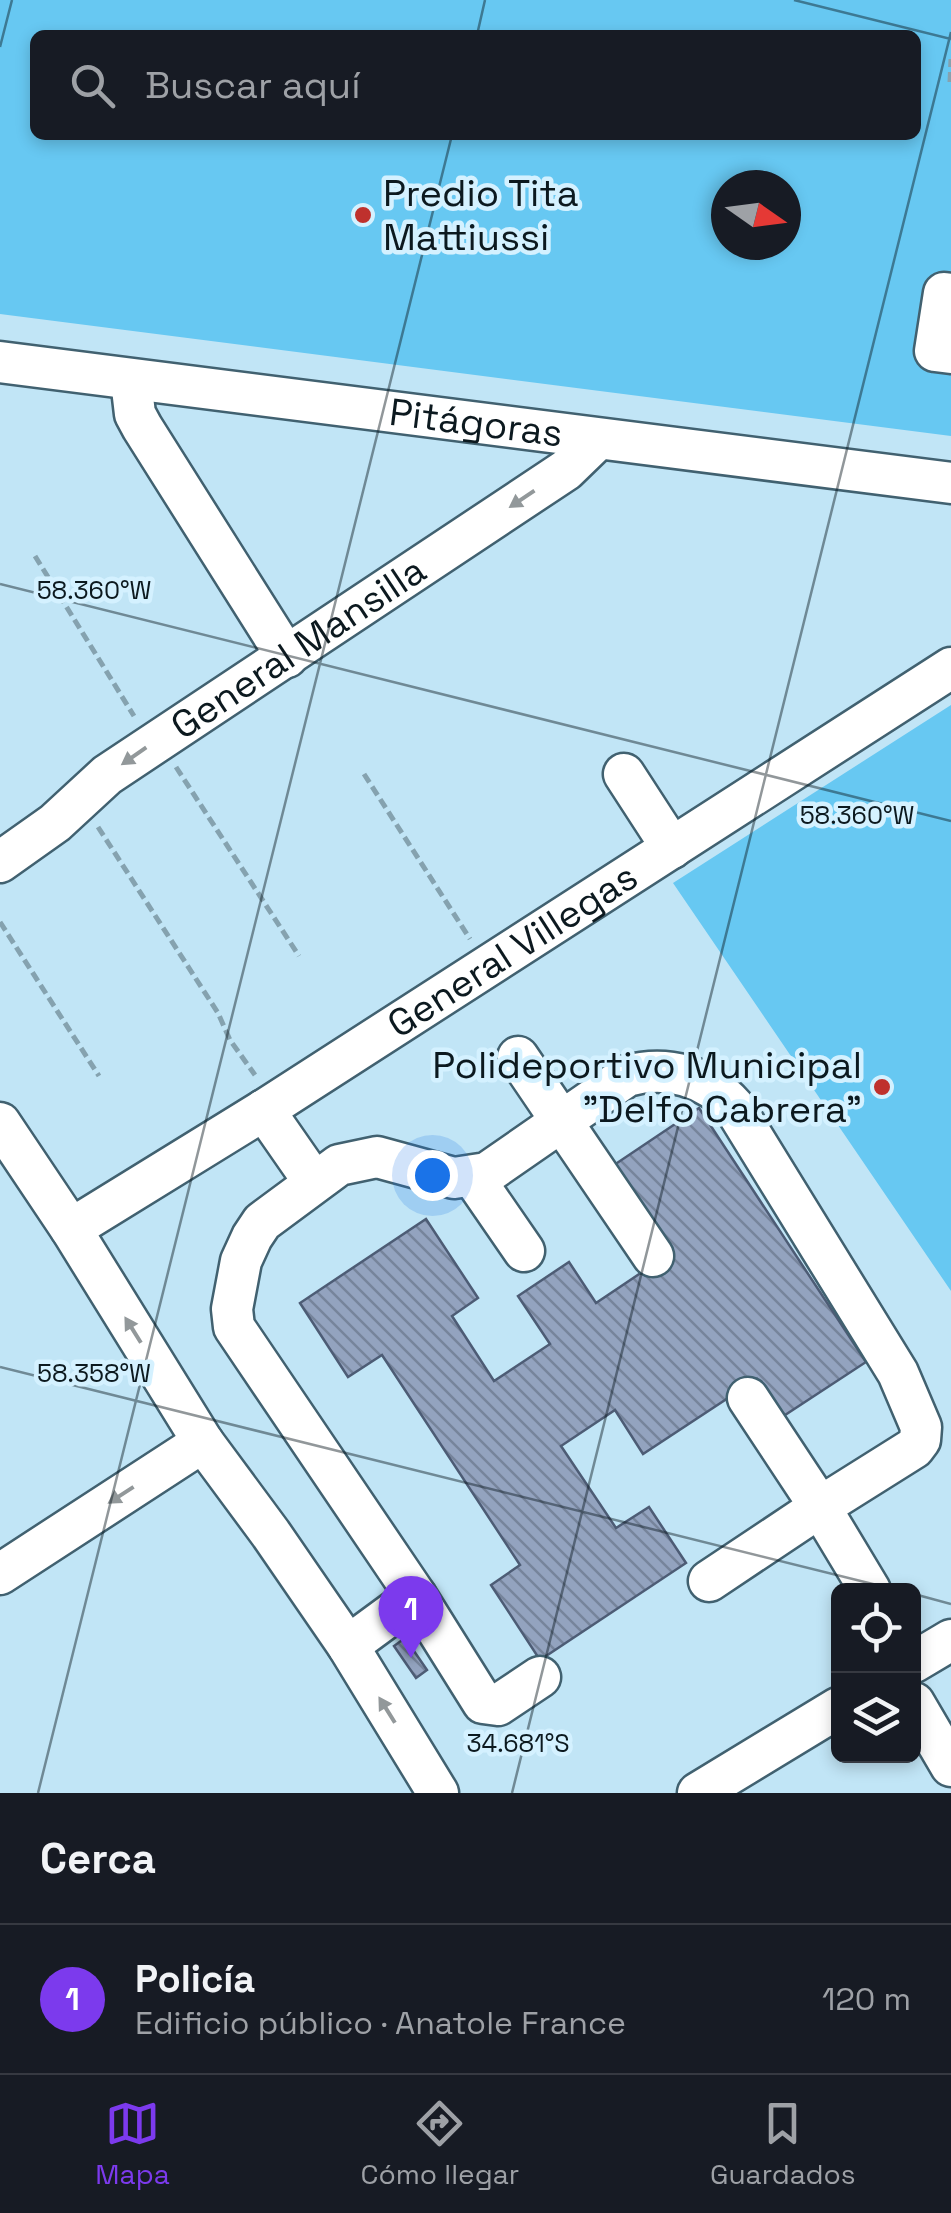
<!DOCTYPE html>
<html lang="es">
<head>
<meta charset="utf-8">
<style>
  :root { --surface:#171b24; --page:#20242c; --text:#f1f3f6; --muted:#9ea1a6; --line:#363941; --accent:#7c3aed }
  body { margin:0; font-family:"Space Grotesk",sans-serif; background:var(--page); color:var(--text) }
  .controls { position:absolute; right:30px; bottom:30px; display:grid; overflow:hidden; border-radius:15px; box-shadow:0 5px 15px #0003 }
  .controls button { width:90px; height:90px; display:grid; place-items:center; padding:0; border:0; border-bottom:2px solid var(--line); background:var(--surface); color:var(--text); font:50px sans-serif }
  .compass { position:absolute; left:711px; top:170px; width:90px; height:90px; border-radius:50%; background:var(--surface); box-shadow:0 5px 15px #0003; rotate:104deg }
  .you { position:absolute; left:432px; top:1175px; width:35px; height:35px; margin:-25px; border:8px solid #fff; border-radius:50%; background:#1a73e8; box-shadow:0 0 0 15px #1a73e833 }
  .badge { display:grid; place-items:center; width:65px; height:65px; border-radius:50%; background:var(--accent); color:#fff; font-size:32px; font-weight:700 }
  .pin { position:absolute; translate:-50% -82px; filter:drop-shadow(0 2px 5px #0008) }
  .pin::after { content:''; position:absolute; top:52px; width:35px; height:30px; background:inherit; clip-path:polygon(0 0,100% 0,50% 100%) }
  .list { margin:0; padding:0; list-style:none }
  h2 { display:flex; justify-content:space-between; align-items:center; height:130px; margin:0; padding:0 40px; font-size:42px }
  h2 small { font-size:32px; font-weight:400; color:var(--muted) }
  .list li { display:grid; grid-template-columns:65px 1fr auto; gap:30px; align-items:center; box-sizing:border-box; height:150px; padding:0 40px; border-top:2px solid var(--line) }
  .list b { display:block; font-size:38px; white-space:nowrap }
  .list p { margin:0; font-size:32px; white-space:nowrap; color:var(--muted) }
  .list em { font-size:32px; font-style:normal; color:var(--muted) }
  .icon { flex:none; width:55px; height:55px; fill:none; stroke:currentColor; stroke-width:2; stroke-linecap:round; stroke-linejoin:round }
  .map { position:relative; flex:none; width:951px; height:1793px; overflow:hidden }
  .search { position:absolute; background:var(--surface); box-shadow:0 5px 15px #0003; left:30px; right:30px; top:30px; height:110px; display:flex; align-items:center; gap:25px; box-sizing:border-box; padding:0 35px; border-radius:15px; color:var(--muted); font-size:38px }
  .sheet { height:280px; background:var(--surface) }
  nav { display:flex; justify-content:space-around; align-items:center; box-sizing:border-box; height:140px; border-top:2px solid var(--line); background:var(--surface); font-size:28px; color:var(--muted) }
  nav a { display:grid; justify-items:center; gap:5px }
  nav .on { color:var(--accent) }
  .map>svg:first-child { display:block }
  .garden { fill:#67c8f2; fill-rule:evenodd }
  .building { fill:url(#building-back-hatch); stroke:#4d5c75; stroke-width:2.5 }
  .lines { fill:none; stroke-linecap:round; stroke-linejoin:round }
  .minor-casing { stroke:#416170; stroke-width:45 }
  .path { stroke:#85a2af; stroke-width:5; stroke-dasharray:10 5; stroke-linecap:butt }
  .minor { stroke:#fff; stroke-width:40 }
  .oneway { fill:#92989a }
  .ticks { fill:none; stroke:#0c191f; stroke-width:2.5; stroke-opacity:0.45 }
  .poi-dot { fill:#bf312d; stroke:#d4f1ff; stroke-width:4 }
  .labels { text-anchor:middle; stroke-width:9; stroke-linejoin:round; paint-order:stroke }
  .poi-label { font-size:38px; fill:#0c191f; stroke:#d4f1ff; text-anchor:start }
  .street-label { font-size:38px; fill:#0c191f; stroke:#d4f1ff }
  .ticks-label { font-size:25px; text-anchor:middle; fill:#0c191f; stroke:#d4f1ff; stroke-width:9; stroke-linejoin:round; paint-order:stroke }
</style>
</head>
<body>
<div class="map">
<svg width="951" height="1793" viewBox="0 0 951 1793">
  <defs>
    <pattern id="building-back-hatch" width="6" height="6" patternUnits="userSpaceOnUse" patternTransform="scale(2.5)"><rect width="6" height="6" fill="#93a3bf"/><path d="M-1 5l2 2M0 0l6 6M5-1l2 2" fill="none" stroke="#76849b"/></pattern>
  </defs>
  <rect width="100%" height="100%" fill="#c1e5f6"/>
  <path class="garden" d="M 0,0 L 951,0 L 951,436 L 0,314 ZM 35,35 L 916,35 L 916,135 L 35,135 ZM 726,185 L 786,185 L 786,245 L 726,245 Z
    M 951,705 L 951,1291 L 673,883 Z"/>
  <path class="building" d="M 699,1108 L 866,1362 L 782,1417 L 757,1379 L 643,1454 L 615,1410 L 561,1446 L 616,1528 L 649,1507 L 686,1563 L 540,1660 L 491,1585 L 520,1565 L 382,1355 L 348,1377 L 300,1303 L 426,1219 L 478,1298 L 452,1316 L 494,1381 L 550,1344 L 518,1296 L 569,1262 L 596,1303 L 672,1252 L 614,1165 Z
    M 405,1638 L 427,1670 L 416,1678 L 394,1646 Z"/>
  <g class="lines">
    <g class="minor-casing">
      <g id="minor">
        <path d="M 951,294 L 944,293 L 935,351 L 951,353"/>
        <path id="s1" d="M 0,362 L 951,483"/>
        <path d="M 131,380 L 135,414 L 142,427 L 287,657"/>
        <path d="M 624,774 L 672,848"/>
        <path id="s2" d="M 0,862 L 55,823 L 107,775 L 566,470 L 598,439"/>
        <path d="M 518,1057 L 653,1256"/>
        <path d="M 264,1110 L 314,1182"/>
        <path d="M 0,1123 L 71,1229 L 203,1442 L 271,1534 L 348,1646 L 438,1793"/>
        <path d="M 473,1177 L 524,1251"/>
        <path id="s3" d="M 71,1229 L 264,1110 L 951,668"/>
        <path d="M 0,1574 L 203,1442"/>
        <path d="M 709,1581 L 820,1507 L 748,1398"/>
        <path d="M 416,1596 L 483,1703 L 498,1705 L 540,1677"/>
        <path d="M 348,1646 L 416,1596 L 234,1327 L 232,1309 L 241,1261 L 252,1237 L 262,1222 L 339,1165 L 377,1157 L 454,1178 L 487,1173 L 627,1076 C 667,1065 707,1076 734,1107 L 898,1373 L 921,1427 L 920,1440 L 914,1448 L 820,1507 L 870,1590"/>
        <path d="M 914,1662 L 951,1640"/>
        <path d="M 914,1703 L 951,1766"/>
        <path d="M 698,1793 L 838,1708"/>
      </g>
    </g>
    <path class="path" d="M 950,82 L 951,59
      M 35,556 L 134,716
      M 176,767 L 299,956
      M 364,774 L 470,939
      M 98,827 L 218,1013 L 230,1040 L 255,1075
      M 0,922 L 99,1076"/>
    <use href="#minor" class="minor"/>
  </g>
  <defs><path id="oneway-solid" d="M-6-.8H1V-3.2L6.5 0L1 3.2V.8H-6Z" transform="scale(2.5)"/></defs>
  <g class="oneway">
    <use href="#oneway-solid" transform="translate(522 499) rotate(146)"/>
    <use href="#oneway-solid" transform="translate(134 756) rotate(145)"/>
    <use href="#oneway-solid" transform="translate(133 1330) rotate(-122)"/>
    <use href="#oneway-solid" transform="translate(121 1495) rotate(147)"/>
    <use href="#oneway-solid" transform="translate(387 1710) rotate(-122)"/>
  </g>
  <path class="ticks" d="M 794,0 L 951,39M 477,35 L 485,0M 0,47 L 12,0M 0,584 L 951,821M 0,1367 L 897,1590M 914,1594 L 951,1604M 38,1793 L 452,135M 512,1793 L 951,32"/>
  <g class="poi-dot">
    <circle cx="363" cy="215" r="10"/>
    <circle cx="882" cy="1087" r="10"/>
  </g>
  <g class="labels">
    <g class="poi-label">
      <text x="383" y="206">Predio Tita<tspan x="383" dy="44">Mattiussi</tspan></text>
      <text x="862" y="1078" text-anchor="end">Polideportivo Municipal<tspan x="862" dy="44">"Delfo Cabrera"</tspan></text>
    </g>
    <g class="street-label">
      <text dy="13" stroke="none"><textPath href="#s1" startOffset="480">Pitágoras</textPath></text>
      <text dy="13" stroke="none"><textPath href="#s2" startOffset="368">General Mansilla</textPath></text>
      <text dy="13" stroke="none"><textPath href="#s3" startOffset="522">General Villegas</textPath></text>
    </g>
  </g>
  <g class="ticks-label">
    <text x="94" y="599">58.360°W</text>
    <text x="857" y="824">58.360°W</text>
    <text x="94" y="1382">58.358°W</text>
    <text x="518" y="1752">34.681°S</text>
  </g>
</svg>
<div class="controls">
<button><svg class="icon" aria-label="locate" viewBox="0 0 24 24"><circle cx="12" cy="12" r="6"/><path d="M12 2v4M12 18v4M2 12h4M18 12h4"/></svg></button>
<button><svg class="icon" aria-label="layers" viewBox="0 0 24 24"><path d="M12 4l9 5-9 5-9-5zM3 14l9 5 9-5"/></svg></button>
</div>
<svg class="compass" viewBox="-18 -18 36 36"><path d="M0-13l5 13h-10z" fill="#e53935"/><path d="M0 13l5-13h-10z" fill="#9ea1a6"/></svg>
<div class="you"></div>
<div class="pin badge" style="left:411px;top:1658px">1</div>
<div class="search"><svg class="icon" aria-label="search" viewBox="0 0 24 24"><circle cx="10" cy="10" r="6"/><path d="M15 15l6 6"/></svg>Buscar aquí</div>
</div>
<section class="sheet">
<h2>Cerca<small></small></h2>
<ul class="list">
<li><span class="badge">1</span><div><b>Policía</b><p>Edificio público · Anatole France</p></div><em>120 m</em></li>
</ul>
</section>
<nav>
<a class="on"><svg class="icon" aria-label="map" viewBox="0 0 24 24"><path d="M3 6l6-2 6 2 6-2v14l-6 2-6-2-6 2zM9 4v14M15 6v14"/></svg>Mapa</a>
<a><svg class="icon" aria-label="directions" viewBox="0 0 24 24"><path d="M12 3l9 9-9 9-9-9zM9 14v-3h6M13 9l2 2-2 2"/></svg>Cómo llegar</a>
<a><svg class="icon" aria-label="saved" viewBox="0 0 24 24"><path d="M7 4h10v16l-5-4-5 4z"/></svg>Guardados</a>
</nav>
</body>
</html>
